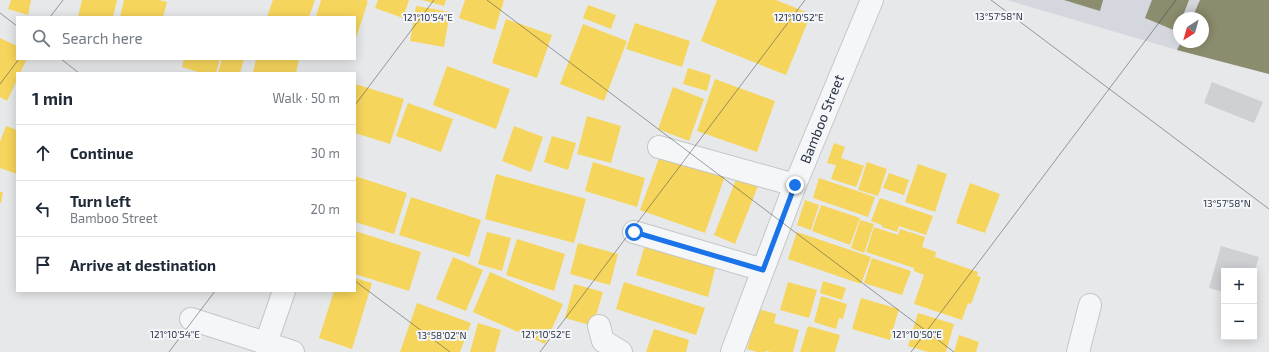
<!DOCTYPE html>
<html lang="en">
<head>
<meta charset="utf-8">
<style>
  :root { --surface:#fff; --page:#f6f6f7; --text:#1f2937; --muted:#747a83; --line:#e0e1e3 }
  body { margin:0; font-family:"Exo 2",sans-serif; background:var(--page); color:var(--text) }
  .controls { position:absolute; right:12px; bottom:12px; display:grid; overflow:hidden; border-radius:0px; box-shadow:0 2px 10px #0003 }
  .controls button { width:36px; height:36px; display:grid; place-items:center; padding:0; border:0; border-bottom:1px solid var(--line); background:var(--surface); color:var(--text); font:20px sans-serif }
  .compass { position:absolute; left:1173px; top:12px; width:36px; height:36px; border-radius:50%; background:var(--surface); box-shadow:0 2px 10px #0003; rotate:217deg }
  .stop { position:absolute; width:12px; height:12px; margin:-9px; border:3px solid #1a73e8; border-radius:50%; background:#fff }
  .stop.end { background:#1a73e8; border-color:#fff; box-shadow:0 1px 4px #0008 }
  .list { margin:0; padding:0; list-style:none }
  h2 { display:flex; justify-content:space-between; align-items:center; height:52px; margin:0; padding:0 16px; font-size:17px }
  h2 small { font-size:13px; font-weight:400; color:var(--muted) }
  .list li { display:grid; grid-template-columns:26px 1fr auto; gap:12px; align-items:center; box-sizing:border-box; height:56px; padding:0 16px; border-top:1px solid var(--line) }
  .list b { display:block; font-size:15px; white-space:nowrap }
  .list p { margin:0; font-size:13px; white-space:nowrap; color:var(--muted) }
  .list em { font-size:13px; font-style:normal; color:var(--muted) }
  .icon { flex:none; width:22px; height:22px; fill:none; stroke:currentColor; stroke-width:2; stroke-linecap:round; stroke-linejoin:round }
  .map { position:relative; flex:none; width:1269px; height:352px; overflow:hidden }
  .search { position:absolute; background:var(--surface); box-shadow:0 2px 10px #0003; left:16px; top:16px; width:340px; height:44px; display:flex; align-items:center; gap:10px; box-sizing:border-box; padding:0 14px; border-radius:0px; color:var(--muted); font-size:15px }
  .panel { position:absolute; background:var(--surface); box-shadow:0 2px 10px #0003; left:16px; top:72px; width:340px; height:220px; border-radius:0px }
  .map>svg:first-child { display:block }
  .built { fill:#d4d7dd; fill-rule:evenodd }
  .homes { fill:#f6d55c }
  .industry { fill:#8c8c6e }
  .building { fill:#ced0d3 }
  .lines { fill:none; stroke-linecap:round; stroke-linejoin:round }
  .minor-casing { stroke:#c4c6c8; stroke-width:24 }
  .minor { stroke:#f5f6f7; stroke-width:22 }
  .route { stroke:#1a73e8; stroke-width:5 }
  .ticks { fill:none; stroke:#2b3445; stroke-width:1; stroke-opacity:0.45 }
  .labels { text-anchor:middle; stroke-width:4; stroke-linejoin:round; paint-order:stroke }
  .street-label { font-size:14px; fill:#2b3445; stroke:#f4f6f9 }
  .ticks-label { font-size:10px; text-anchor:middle; fill:#2b3445; stroke:#f4f6f9; stroke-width:4; stroke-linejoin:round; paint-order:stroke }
</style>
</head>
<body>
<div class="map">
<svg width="1269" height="352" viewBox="0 0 1269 352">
  <rect width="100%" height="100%" fill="#e6e8ea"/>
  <path class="built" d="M 1007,0 L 1269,0 L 1269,74 L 1177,50 ZM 1179,18 L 1203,18 L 1203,42 L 1179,42 Z"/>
  <path class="homes" d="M 11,0 L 31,0 L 28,15 L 8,9 Z
    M 82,0 L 117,0 L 113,17 L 78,17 Z
    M 124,0 L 159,0 L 167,2 L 163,17 L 120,17 Z
    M 273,0 L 315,0 L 309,17 L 267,17 Z
    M 321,0 L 365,0 L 368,1 L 355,41 L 355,17 L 316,17 Z
    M 378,0 L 409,0 L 403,18 L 375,8 Z
    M 422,0 L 446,0 L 444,6 Z
    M 465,0 L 504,0 L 495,30 L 459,18 Z
    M 717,0 L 776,0 L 811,14 L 786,75 L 701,41 Z
    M 588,5 L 616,15 L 611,29 L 583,18 Z
    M 416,6 L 450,12 L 444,47 L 410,41 Z
    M 506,19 L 552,35 L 537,78 L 492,63 Z
    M 635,23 L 690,41 L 682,67 L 626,49 Z
    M 583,24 L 627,41 L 604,101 L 560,84 Z
    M 0,38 L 17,46 L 17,59 L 27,59 L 20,73 L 17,73 L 17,80 L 7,101 L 0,97 Z
    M 184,59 L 220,59 L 216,73 L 201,73 L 182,67 Z
    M 222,59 L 244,59 L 240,73 L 218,73 Z
    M 256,59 L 299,59 L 296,73 L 253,73 Z
    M 447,66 L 510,89 L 496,129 L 433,105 Z
    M 688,68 L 711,75 L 707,91 L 683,84 Z
    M 715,79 L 775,101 L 757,152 L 697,131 Z
    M 355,84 L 404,99 L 390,144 L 355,133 Z
    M 673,87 L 704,99 L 689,141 L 658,129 Z
    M 408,103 L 453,119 L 441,152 L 396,136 Z
    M 587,116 L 621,126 L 611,163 L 577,154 Z
    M 6,126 L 17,130 L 17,174 L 0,168 L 0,142 Z
    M 514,126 L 543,137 L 531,172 L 502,161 Z
    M 552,136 L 576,143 L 568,170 L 544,162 Z
    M 834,143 L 845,147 L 841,158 L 864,166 L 856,187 L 831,179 L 836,165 L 827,163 Z
    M 662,150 L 726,173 L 705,233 L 640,210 Z
    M 593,162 L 645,178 L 637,207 L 585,191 Z
    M 867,162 L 887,169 L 878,196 L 858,190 Z
    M 918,164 L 947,174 L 935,212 L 905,202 Z
    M 739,172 L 760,181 L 735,244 L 714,235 Z
    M 889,173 L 909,180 L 904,195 L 883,188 Z
    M 496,174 L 586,199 L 574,243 L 485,219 Z
    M 355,176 L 407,193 L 394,234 L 355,222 Z
    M 819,178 L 875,197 L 868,217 L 813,198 Z
    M 970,183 L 1000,194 L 985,233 L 956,223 Z
    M 0,192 L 3,192 L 1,203 L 0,203 Z
    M 411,197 L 481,220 L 469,257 L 399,235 Z
    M 880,198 L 933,216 L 926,235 L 899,226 L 897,232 L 882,227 L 882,225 L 871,221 Z
    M 805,200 L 819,205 L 811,230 L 797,225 Z
    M 821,205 L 860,218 L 850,245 L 812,231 Z
    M 860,220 L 874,224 L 864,253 L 851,248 Z
    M 874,227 L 898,235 L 900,229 L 925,237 L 922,247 L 936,252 L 935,257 L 978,272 L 977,276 L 981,277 L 971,304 L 968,303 L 962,320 L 914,304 L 924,275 L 914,271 L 914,268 L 866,252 Z
    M 355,231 L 421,252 L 409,291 L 355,274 Z
    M 487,232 L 511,238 L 502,271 L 478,264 Z
    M 797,232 L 871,257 L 861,284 L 788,259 Z
    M 517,239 L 565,254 L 554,291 L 506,275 Z
    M 578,243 L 618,254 L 610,285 L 570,274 Z
    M 645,245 L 716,265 L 708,297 L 636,275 Z
    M 453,257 L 483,270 L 466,311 L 436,299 Z
    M 872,258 L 911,271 L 902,295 L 864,283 Z
    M 490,272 L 563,304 L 545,344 L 473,312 Z
    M 355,278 L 372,283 L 352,349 L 319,338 L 334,291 L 355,291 Z
    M 823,281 L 846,288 L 842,300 L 820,293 Z
    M 624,282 L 705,308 L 696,335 L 616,309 Z
    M 788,282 L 817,290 L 809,318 L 780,310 Z
    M 574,284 L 603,292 L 593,326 L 565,318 Z
    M 821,296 L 847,304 L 843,319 L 839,318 L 836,329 L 814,322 Z
    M 861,298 L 899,309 L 890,340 L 852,329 Z
    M 417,303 L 471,323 L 460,352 L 400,352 Z
    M 759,309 L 776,314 L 774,323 L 799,330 L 793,352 L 771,352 L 766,351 L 765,352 L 757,352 L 747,349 Z
    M 918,313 L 954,324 L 946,352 L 928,352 L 908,346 Z
    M 478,323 L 501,330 L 495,352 L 470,352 Z
    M 808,326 L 840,335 L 835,352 L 800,352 Z
    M 654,329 L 689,340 L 686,352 L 646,352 Z
    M 959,335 L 979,342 L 976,352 L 954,352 Z"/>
  <path class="industry" d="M 1064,0 L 1103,0 L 1100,11 Z
    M 1152,0 L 1189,0 L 1182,18 L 1179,18 L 1179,24 L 1176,31 L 1145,18 Z
    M 1200,0 L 1269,0 L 1269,74 L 1177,50 L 1181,42 L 1203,42 L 1203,18 L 1192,18 Z"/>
  <path class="building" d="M 1212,82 L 1263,102 L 1254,123 L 1204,103 Z
    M 1221,246 L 1259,257 L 1254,274 L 1254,271 L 1224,271 L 1224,292 L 1209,288 Z"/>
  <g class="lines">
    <g class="minor-casing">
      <path id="minor" d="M 659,147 L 795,185
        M 634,232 L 763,270
        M 191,319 L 293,352
        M 599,326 L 603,341 L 621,352
        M 266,343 L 284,291
        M 732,352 L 795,185 L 872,0
        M 1078,352 L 1090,305"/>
    </g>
    <use href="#minor" class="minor"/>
  </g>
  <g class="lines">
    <path class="route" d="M 634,232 L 763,270 L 795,185"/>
  </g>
  <path class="ticks" d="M 487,0 L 954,352M 991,0 L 1269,209M 0,13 L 17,26M 50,17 L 63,0M 61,59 L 79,73M 0,84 L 19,59M 355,105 L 434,0M 355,281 L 450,352M 169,352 L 215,291M 540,352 L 805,0M 911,352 L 1176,0"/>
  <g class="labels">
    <g class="street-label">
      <text transform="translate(822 119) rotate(-68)" y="5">Bamboo Street</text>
    </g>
  </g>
  <g class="ticks-label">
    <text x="999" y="20">13°57'58"N</text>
    <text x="428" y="21">121°10'54"E</text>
    <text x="799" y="21">121°10'52"E</text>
    <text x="1227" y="207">13°57'58"N</text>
    <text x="175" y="338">121°10'54"E</text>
    <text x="546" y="338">121°10'52"E</text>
    <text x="917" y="338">121°10'50"E</text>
    <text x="442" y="339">13°58'02"N</text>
  </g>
</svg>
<div class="controls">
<button>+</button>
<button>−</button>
</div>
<svg class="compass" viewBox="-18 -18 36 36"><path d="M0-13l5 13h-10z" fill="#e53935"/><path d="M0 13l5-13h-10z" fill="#747a83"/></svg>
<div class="stop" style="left:634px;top:232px"></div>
<div class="stop end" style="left:795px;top:185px"></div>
<div class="search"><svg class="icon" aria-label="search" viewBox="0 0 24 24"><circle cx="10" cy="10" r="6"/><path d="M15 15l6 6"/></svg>Search here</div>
<section class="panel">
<h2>1 min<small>Walk · 50 m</small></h2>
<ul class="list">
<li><svg class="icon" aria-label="ahead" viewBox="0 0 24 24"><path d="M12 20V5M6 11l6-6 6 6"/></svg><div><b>Continue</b></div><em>30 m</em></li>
<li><svg class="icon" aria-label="left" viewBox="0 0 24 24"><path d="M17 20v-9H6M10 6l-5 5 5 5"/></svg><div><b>Turn left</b><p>Bamboo Street</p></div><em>20 m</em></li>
<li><svg class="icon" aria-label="arrive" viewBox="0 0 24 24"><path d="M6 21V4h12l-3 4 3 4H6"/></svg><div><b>Arrive at destination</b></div></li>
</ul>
</section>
</div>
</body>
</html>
